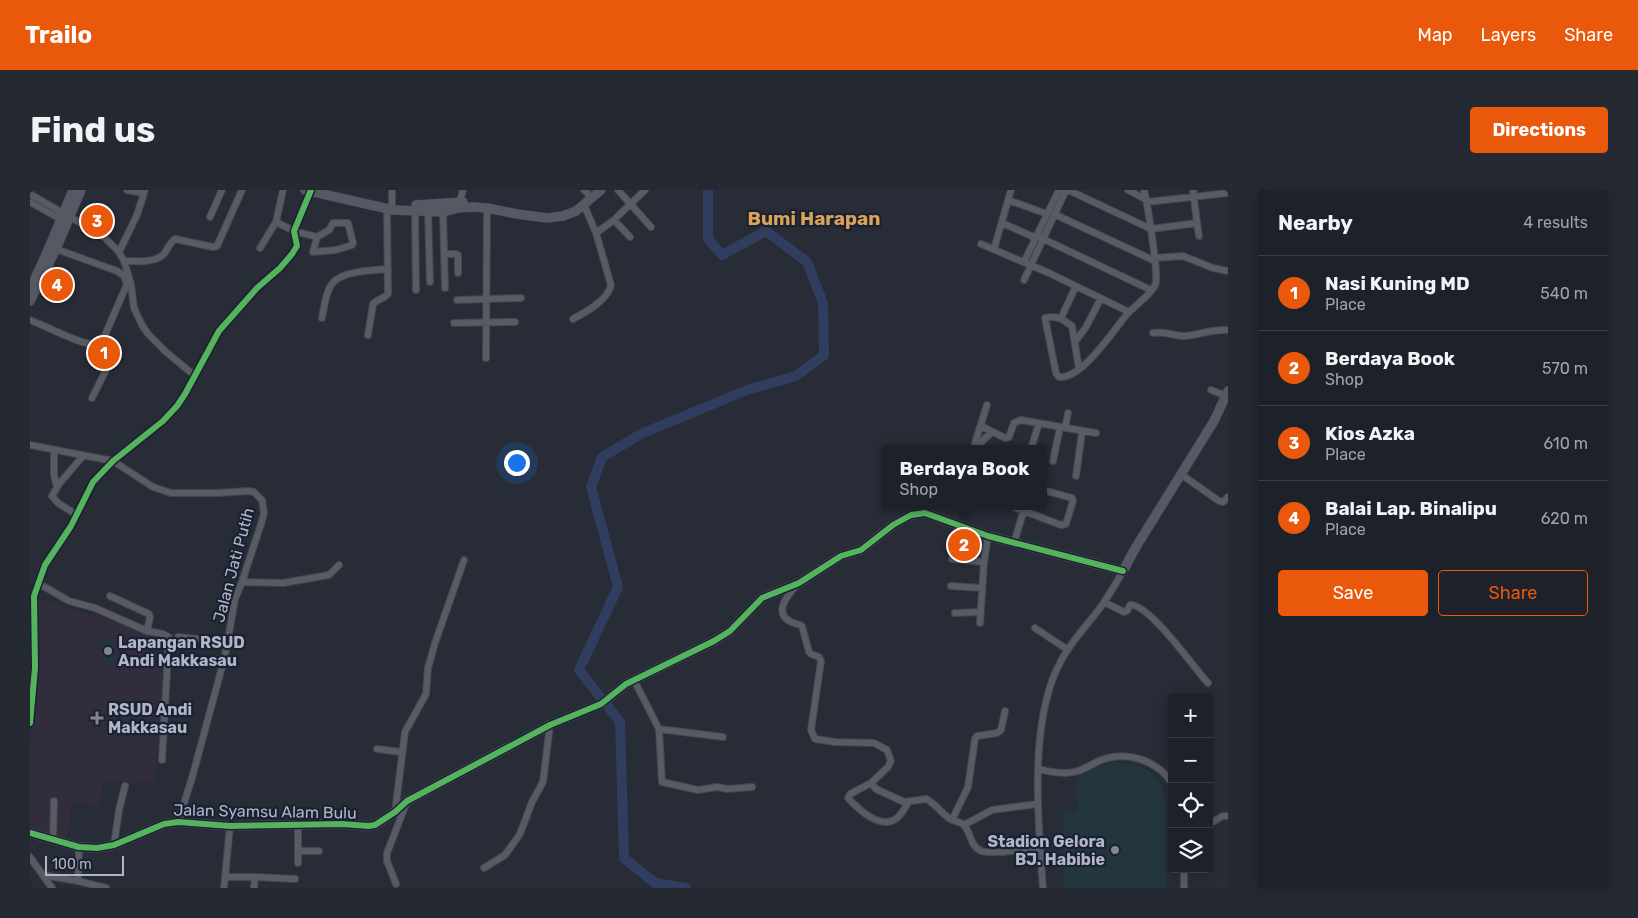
<!DOCTYPE html>
<html lang="en">
<head>
<meta charset="utf-8">
<style>
  :root { --surface:#1d2129; --page:#252931; --text:#f1f3f6; --muted:#a0a3a8; --line:#3b3e46; --accent:#ea580c }
  body { margin:0; font-family:Rubik,sans-serif; background:var(--page); color:var(--text) }
  .controls { position:absolute; right:15px; bottom:15px; display:grid; overflow:hidden; border-radius:5px; box-shadow:0 2px 12px #0003 }
  .controls button { width:45px; height:45px; display:grid; place-items:center; padding:0; border:0; border-bottom:1px solid var(--line); background:var(--surface); color:var(--text); font:25px sans-serif }
  .scale { position:absolute; left:15px; bottom:12px; width:79px; box-sizing:border-box; padding-left:5px; border:2px solid #b0b6c8; border-top:0; font-size:14px; line-height:18px; white-space:nowrap; color:#b0b6c8; -webkit-text-stroke:4px #1a2131; paint-order:stroke }
  .you { position:absolute; left:486px; top:272px; width:18px; height:18px; margin:-12px; border:4px solid #fff; border-radius:50%; background:#1a73e8; box-shadow:0 0 0 8px #1a73e833 }
  .badge { display:grid; place-items:center; width:32px; height:32px; border-radius:50%; background:var(--accent); color:#fff; font-size:16px; font-weight:700 }
  .pin { position:absolute; translate:-50% -50%; border:2px solid #fff; box-shadow:0 1px 5px #0006 }
  .popup { position:absolute; left:852px; top:255px; width:165px; height:65px; box-sizing:border-box; display:grid; place-content:center; border-radius:5px; background:var(--surface); filter:drop-shadow(0 1px 4px #0005); font-size:16px; white-space:nowrap; color:var(--muted) }
  .popup b { font-size:19px; color:var(--text) }
  .popup::after { content:''; position:absolute; left:50%; top:100%; margin-left:-10px; border:10px solid transparent; border-top-color:var(--surface) }
  .list { margin:0; padding:0; list-style:none }
  h2 { display:flex; justify-content:space-between; align-items:center; height:65px; margin:0; padding:0 20px; font-size:21px }
  h2 small { font-size:16px; font-weight:400; color:var(--muted) }
  .list li { display:grid; grid-template-columns:32px 1fr auto; gap:15px; align-items:center; box-sizing:border-box; height:75px; padding:0 20px; border-top:1px solid var(--line) }
  .list b { display:block; font-size:19px; white-space:nowrap }
  .list p { margin:0; font-size:16px; white-space:nowrap; color:var(--muted) }
  .list em { font-size:16px; font-style:normal; color:var(--muted) }
  .actions { display:flex; gap:10px; padding:15px 20px }
  .actions a { flex:1; padding:11px 0; border:1px solid var(--accent); border-radius:5px; text-align:center; font-size:18px; color:var(--accent) }
  .actions .main { background:var(--accent); color:#fff }
  .icon { flex:none; width:28px; height:28px; fill:none; stroke:currentColor; stroke-width:2; stroke-linecap:round; stroke-linejoin:round }
  .map { position:relative; flex:none; width:1198px; height:698px; overflow:hidden; border-radius:5px }
  header { display:flex; align-items:center; gap:30px; box-sizing:border-box; height:70px; padding:0 25px; background:var(--accent); color:#fff }
  header strong { font-size:24px }
  nav { display:flex; gap:28px; margin-inline-start:auto; font-size:18px }
  .intro { display:flex; align-items:center; justify-content:space-between; box-sizing:border-box; height:120px; padding:0 30px }
  h1 { margin:0; font-size:35px }
  .button { padding:12px 22px; border-radius:5px; background:var(--accent); color:#fff; font-size:18px; font-weight:700 }
  main { display:flex; gap:30px; padding:0 30px }
  aside { flex:1; background:var(--surface); border-radius:5px; box-shadow:0 2px 12px #0003 }
  .map>svg:first-child { display:block }
  .medical { fill:#312d3c }
  .pitch { fill:#24363d }
  .lines { fill:none; stroke-linecap:round; stroke-linejoin:round }
  .river { stroke:#313d5f; stroke-width:10 }
  .street-casing { stroke:#444750; stroke-width:8 }
  .secondary-casing { stroke:#444750; stroke-width:10 }
  .street { stroke:#585a64; stroke-width:6 }
  .secondary { stroke:#565963; stroke-width:9 }
  .cycleway-casing { stroke:#1a2131; stroke-width:9 }
  .cycleway { stroke:#56b35d; stroke-width:6 }
  .poi-dot { fill:#808695; stroke:#1a2131; stroke-width:2 }
  .labels { text-anchor:middle; stroke-width:4.5; stroke-linejoin:round; paint-order:stroke }
  .street-label { font-size:16px; fill:#b0b6c8; stroke:#1a2131 }
  .poi-label { font-size:16px; font-weight:bold; fill:#b0b6c8; stroke:#1a2131; text-anchor:start }
  .quarter-label { font-size:19px; font-weight:bold; fill:#dba359; stroke:#1a2131 }
</style>
</head>
<body>
<header>
<strong>Trailo</strong>
<nav><a>Map</a><a>Layers</a><a>Share</a></nav>
</header>
<div class="intro"><h1>Find us</h1><a class="button">Directions</a></div>
<main>
<div class="map">
<svg width="1198" height="698" viewBox="0 0 1198 698">
  <rect width="100%" height="100%" fill="#272c37"/>
  <path class="medical" d="M 6,408 L 139,448 L 134,510 L 124,592 L 95,593 L 87,591 L 73,591 L 71,609 L 68,616 L 42,611 L 38,642 L 35,652 L 0,642 L 0,551 L 5,509 Z"/>
  <path class="pitch" d="M 72,449 L 84,450 L 83,472 L 72,472 Z
    M 1080,573 C 1107,572 1126,577 1135,605 L 1136,698 L 1034,698 L 1033,621 L 1047,621 L 1046,592 L 1050,589 L 1048,586 L 1061,578 Z"/>
  <g class="lines">
    <path class="river" d="M 656,698 L 625,693 L 594,668 L 590,532 L 549,480 L 588,397 L 561,297 L 572,267 L 611,244 L 717,200 L 766,186 L 794,165 L 793,113 L 777,72 L 736,41 L 692,65 L 678,49 L 678,0"/>
    <g class="street-casing">
      <path id="street" d="M 97,0 L 114,3
        M 554,0 L 562,8
        M 588,0 L 621,37
        M 1038,0 L 1121,39 L 1167,33 L 1163,0
        M 1098,0 L 1117,10
        M 0,4 L 73,46 L 89,62 L 94,71 L 101,94 L 104,118 L 112,135 L 118,144 L 135,161 L 165,186
        M 978,10 L 1017,24
        M 0,12 L 34,31
        M 1117,12 L 1198,3
        M 362,14 L 362,0
        M 429,14 L 433,0
        M 385,21 L 386,100
        M 398,21 L 400,92
        M 413,22 L 415,98
        M 1024,24 L 1125,71
        M 180,27 L 192,0
        M 584,30 L 600,47
        M 246,32 L 253,0
        M 972,33 L 1006,48
        M 1167,33 L 1169,46
        M 566,43 L 584,30 L 615,0
        M 1007,46 L 1121,100
        M 951,54 L 1019,83 L 1099,122
        M 230,58 L 246,32 L 264,41 L 287,47 L 299,40 L 303,33 L 318,33 L 323,53 L 322,55 L 306,60 L 283,62 L 287,47
        M 26,59 L 87,81 L 94,86 L 97,94
        M 964,59 L 981,0
        M 89,62 L 107,25 L 115,0
        M 414,64 L 426,64 L 428,65 L 428,83
        M 1124,68 L 1153,66 L 1183,78 L 1198,81
        M 94,71 C 105,71 124,73 133,65 C 138,60 139,53 145,49 L 183,57 L 187,56 L 212,0
        M 994,72 L 1029,0
        M 994,90 L 1036,0
        M 427,110 L 491,108
        M 292,128 C 294,118 295,106 300,97 C 307,81 342,80 358,79
        M 1031,128 L 1046,96
        M 543,129 C 556,122 578,110 581,95 L 566,43 L 554,15
        M 0,130 C 14,135 51,155 63,154 C 69,154 72,150 75,145 L 97,94 L 101,94
        M 424,133 L 485,132
        M 1123,143 C 1136,141 1143,146 1154,146 C 1170,145 1180,139 1198,140
        M 338,145 L 343,114 C 347,109 354,109 358,104 L 357,19
        M 1045,152 L 1056,137 L 1071,108
        M 456,168 L 457,18
        M 1049,179 L 1042,136 C 1032,129 1027,125 1015,128 L 1026,183 L 1029,187 C 1052,190 1085,138 1098,123 C 1105,116 1125,101 1126,92 C 1127,82 1125,71 1124,61 C 1121,41 1119,20 1114,0
        M 1181,200 L 1196,206
        M 62,208 L 81,170 L 83,163 L 81,159 L 69,153
        M 951,236 L 975,248 L 979,247 L 984,233 L 991,230 L 1066,243
        M 1035,238 L 1038,223
        M 0,255 L 83,271 L 123,297 L 141,303 L 187,303 L 218,301 L 224,302 L 232,310 L 234,323 L 231,334 L 212,392 L 205,409 L 195,466 L 162,588 L 148,632
        M 945,258 L 945,253 L 957,215
        M 944,259 L 962,242
        M 1001,259 L 1009,233
        M 24,260 L 24,285 L 27,297
        M 1023,271 L 1030,237
        M 1152,285 L 1189,311 L 1193,312 L 1198,307
        M 1046,286 L 1052,242
        M 981,316 L 1031,335 L 1036,334 L 1043,311 L 1042,308 L 1013,300
        M 895,323 L 897,316
        M 47,325 L 28,313 L 22,306 L 29,294 L 53,266
        M 984,353 L 995,316
        M 922,369 L 954,372
        M 212,392 L 253,393 L 299,385 L 309,375
        M 8,393 L 39,411 L 65,418 L 117,441 L 133,444 L 139,447 L 132,570
        M 766,396 C 757,406 743,423 761,432 C 765,434 769,434 772,436 L 779,462 L 781,464 L 789,467 L 791,471 L 781,540 L 785,549 L 805,552 L 844,553 L 857,560 L 861,571 L 858,577 L 841,593 L 846,599 L 874,612 L 896,609 C 905,613 911,623 920,629 C 924,631 931,632 934,635 C 941,643 940,656 951,661 C 962,665 997,659 1010,658
        M 921,396 L 952,398
        M 80,406 L 119,424 L 120,427 L 117,441
        M 1074,412 L 1094,422 L 1097,421 L 1100,415 C 1118,412 1164,478 1178,493
        M 925,423 L 951,422
        M 950,433 L 954,372 L 958,346
        M 1005,438 L 1038,460
        M 148,447 L 196,452
        M 604,490 L 629,539 L 632,592 L 668,600 L 687,597 L 697,599 L 722,597
        M 0,533 L 5,478 L 4,406 L 15,375 L 41,336 L 63,292 L 83,271 L 133,231 L 147,216 L 155,204 L 189,141 L 227,98 L 250,78 L 262,64 L 267,56 L 264,41 L 281,0
        M 629,539 L 693,547
        M 347,559 L 372,562
        M 1009,579 C 1020,582 1036,585 1048,581 C 1055,579 1062,574 1069,571 C 1095,560 1126,569 1142,593
        M 841,593 L 820,604 L 818,608 C 828,619 851,641 867,628 C 872,624 875,617 879,612
        M 365,622 L 375,542 L 396,504 L 398,478 L 405,453 L 434,370
        M 922,630 L 938,597 L 945,549 L 947,546 L 967,543 L 971,540 L 975,521
        M 1179,634 L 1193,626 L 1198,626
        M 934,635 L 962,620 L 1007,614
        M 23,650 L 24,611
        M 84,655 L 89,620 L 95,596
        M 268,661 L 289,661
        M 0,667 L 22,698
        M 268,673 L 268,636
        M 454,678 L 475,665 L 490,644 L 502,612 L 513,592 L 520,535
        M 13,685 L 48,691 L 76,698
        M 196,687 L 225,687 L 224,698
        M 225,687 L 265,689
        M 48,691 L 49,657
        M 366,694 L 357,671 L 357,663 L 376,614
        M 194,698 L 200,636
        M 1013,698 C 1008,632 998,528 1032,469 C 1043,449 1060,432 1073,414 C 1080,403 1087,392 1093,381
        M 1154,698 L 1154,679"/>
    </g>
    <g class="secondary-casing">
      <path id="secondary" d="M 275,0 L 363,20 L 413,22 L 428,18 L 443,17 L 457,18 L 487,24 L 517,28 L 533,26 L 546,21 L 571,0
        M 386,15 L 433,12
        M 0,98 C 17,66 29,33 43,0
        M 0,111 L 26,59 L 51,0
        M 0,643 L 49,657 L 67,658 L 84,655 L 134,634 L 148,632 L 200,636 L 312,634 L 339,636 L 345,635 L 365,622 L 377,611 L 520,535 L 571,514 L 596,494 L 684,451 L 700,441 L 732,408 L 769,393 L 811,366 L 831,360 L 863,335 L 881,325 L 895,323 L 958,346 L 1093,381 L 1106,357 L 1184,231 L 1198,201"/>
    </g>
    <use href="#street" class="street"/>
    <use href="#secondary" class="secondary"/>
    <g class="cycleway-casing">
      <path id="cycleway" d="M 0,533 L 5,478 L 4,406 L 15,375 L 41,336 L 63,292 L 83,271 L 133,231 L 147,216 L 155,204 L 189,141 L 227,98 L 250,78 L 262,64 L 267,56 L 264,41 L 281,0
        M 0,643 L 49,657 L 67,658 L 84,655 L 134,634 L 148,632 L 200,636 L 312,634 L 339,636 L 345,635 L 365,622 L 377,611 L 520,535 L 571,514 L 596,494 L 684,451 L 700,441 L 732,408 L 769,393 L 811,366 L 831,360 L 863,335 L 881,325 L 895,323 L 958,346 L 1093,381"/>
    </g>
    <use href="#cycleway" class="cycleway"/>
  </g>
  <g class="poi-dot">
    <circle cx="78" cy="461" r="5"/>
    <path d="M64.5 520.5h5v5h5v5h-5v5h-5v-5h-5v-5h5z"/>
    <circle cx="1085" cy="660" r="5"/>
  </g>
  <g class="labels">
    <g class="street-label">
      <text transform="translate(203 375) rotate(-75)" y="6">Jalan Jati Putih</text>
      <text transform="translate(235 621) rotate(1)" y="6">Jalan Syamsu Alam Bulu</text>
    </g>
    <g class="poi-label">
      <text x="88" y="458">Lapangan RSUD<tspan x="88" dy="18">Andi Makkasau</tspan></text>
      <text x="78" y="525">RSUD Andi<tspan x="78" dy="18">Makkasau</tspan></text>
      <text x="1075" y="657" text-anchor="end">Stadion Gelora<tspan x="1075" dy="18">BJ. Habibie</tspan></text>
    </g>
    <g class="quarter-label">
      <text x="784" y="35">Bumi Harapan</text>
    </g>
  </g>
</svg>
<div class="controls">
<button>+</button>
<button>−</button>
<button><svg class="icon" aria-label="locate" viewBox="0 0 24 24"><circle cx="12" cy="12" r="6"/><path d="M12 2v4M12 18v4M2 12h4M18 12h4"/></svg></button>
<button><svg class="icon" aria-label="layers" viewBox="0 0 24 24"><path d="M12 4l9 5-9 5-9-5zM3 14l9 5 9-5"/></svg></button>
</div>
<div class="scale">100 m</div>
<div class="you"></div>
<div class="pin badge" style="left:74px;top:163px">1</div>
<div class="pin badge" style="left:934px;top:355px">2</div>
<div class="popup"><b>Berdaya Book</b>Shop</div>
<div class="pin badge" style="left:67px;top:31px">3</div>
<div class="pin badge" style="left:27px;top:95px">4</div>
</div>
<aside>
<h2>Nearby<small>4 results</small></h2>
<ul class="list">
<li><span class="badge">1</span><div><b>Nasi Kuning MD</b><p>Place</p></div><em>540 m</em></li>
<li><span class="badge">2</span><div><b>Berdaya Book</b><p>Shop</p></div><em>570 m</em></li>
<li><span class="badge">3</span><div><b>Kios Azka</b><p>Place</p></div><em>610 m</em></li>
<li><span class="badge">4</span><div><b>Balai Lap. Binalipu</b><p>Place</p></div><em>620 m</em></li>
</ul>
<div class="actions"><a class="main">Save</a><a>Share</a></div>
</aside>
</main>
</body>
</html>
